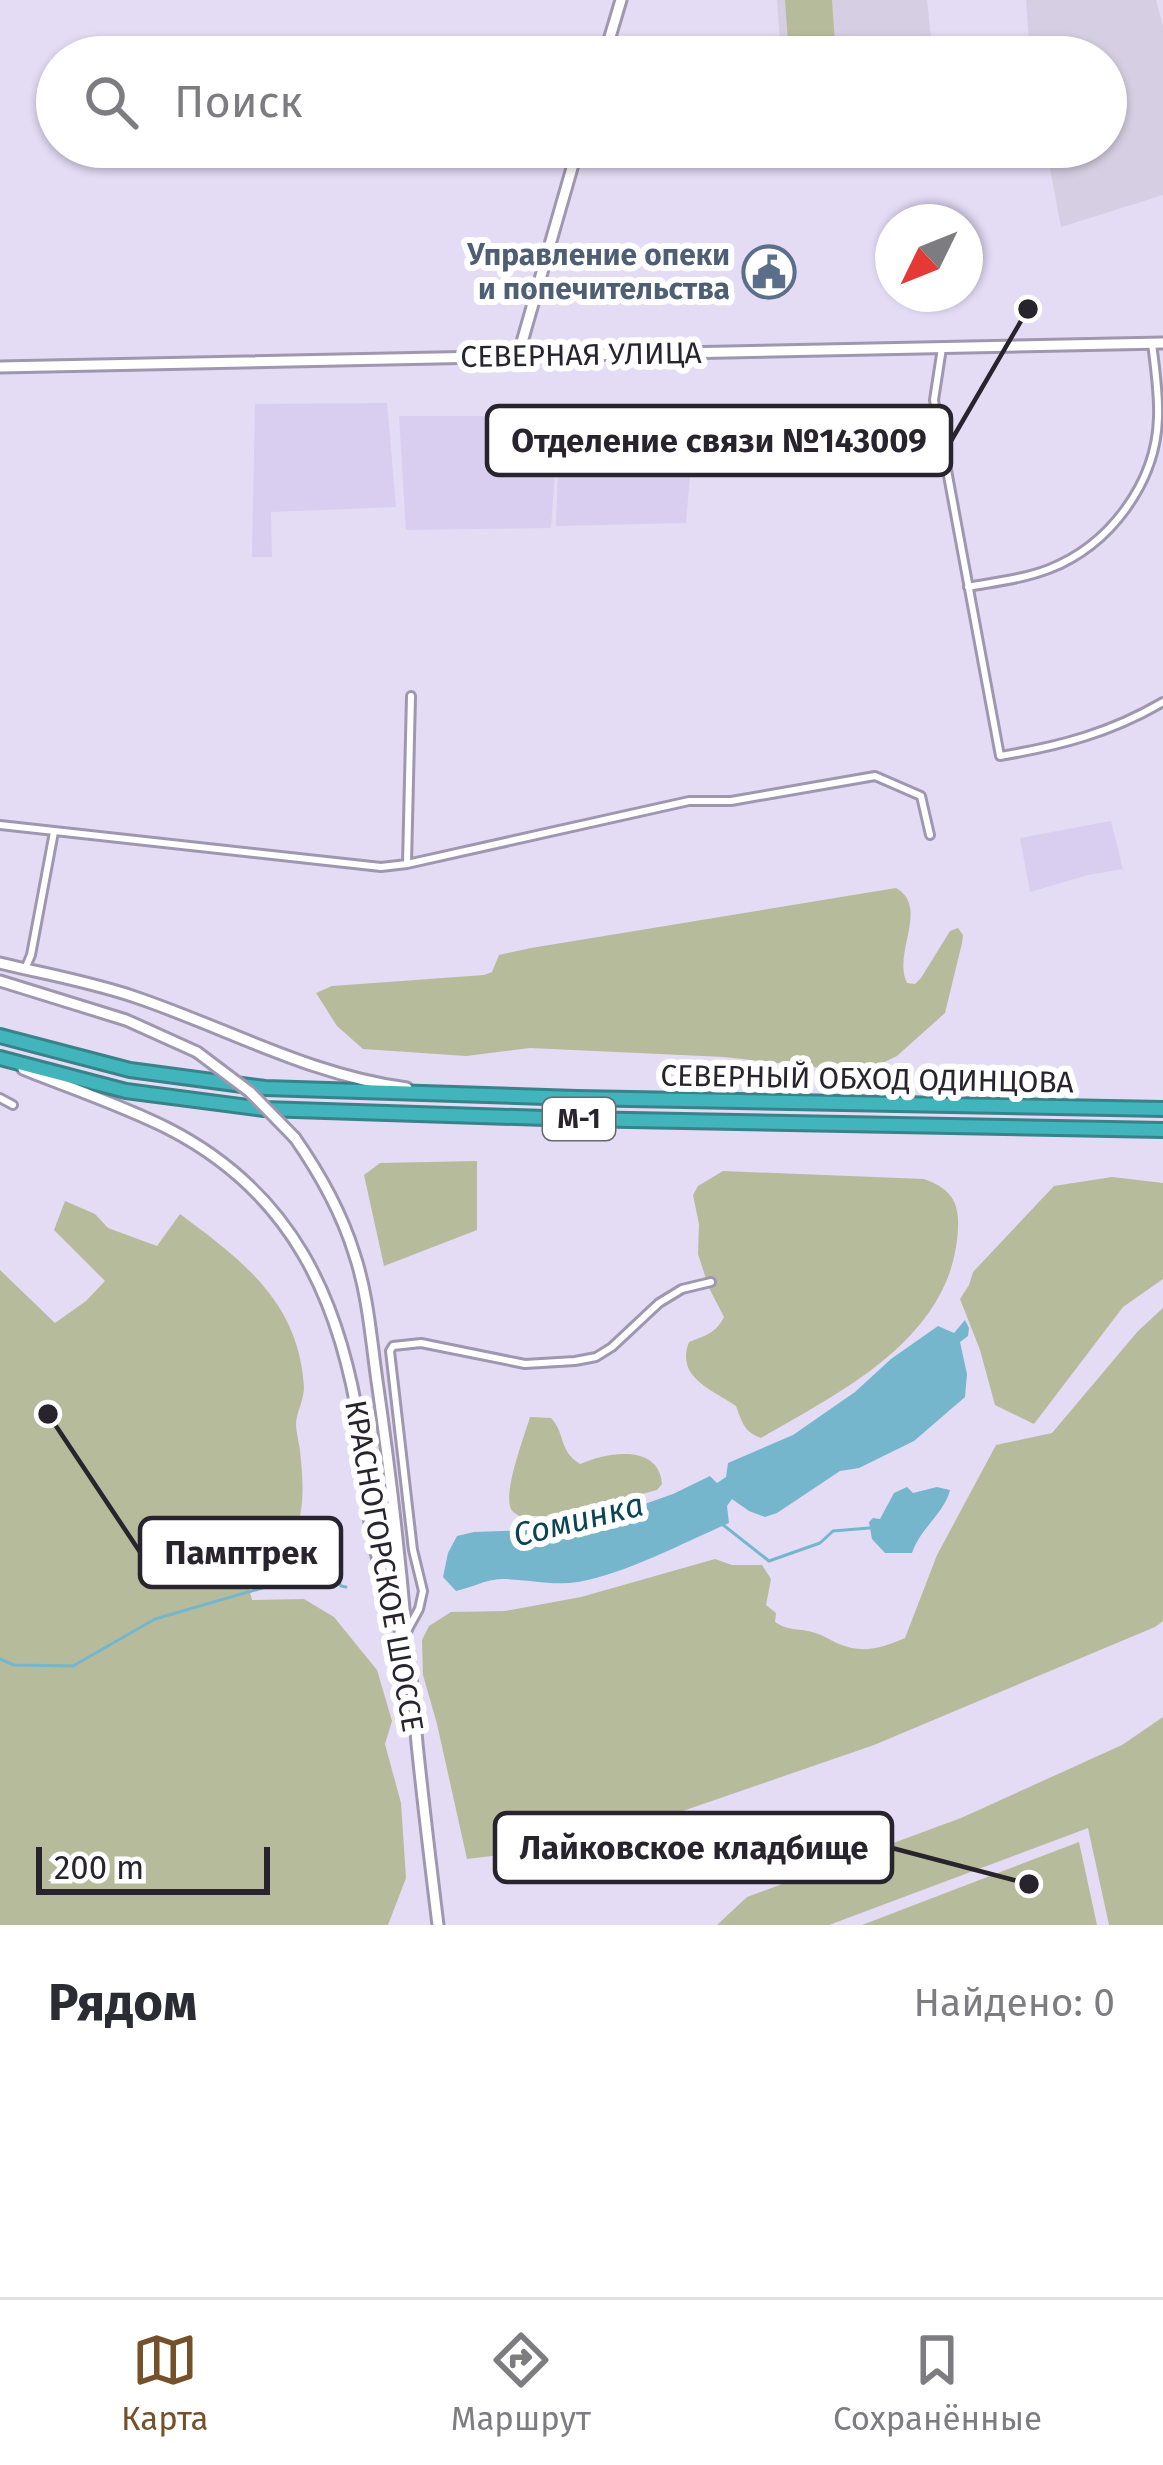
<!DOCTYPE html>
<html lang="ru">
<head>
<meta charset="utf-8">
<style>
  :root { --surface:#fff; --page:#f2f2f3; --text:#2b2b33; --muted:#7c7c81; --line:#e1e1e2; --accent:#75512b }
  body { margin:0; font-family:"Fira Sans",sans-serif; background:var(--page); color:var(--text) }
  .compass { position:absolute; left:875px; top:204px; width:108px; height:108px; border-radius:50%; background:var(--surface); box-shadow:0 3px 9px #0004; rotate:227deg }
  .scale { position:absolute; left:36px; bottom:30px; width:234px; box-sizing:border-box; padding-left:12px; border:6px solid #28242e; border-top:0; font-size:33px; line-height:42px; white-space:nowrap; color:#28242e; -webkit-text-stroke:9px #fff; paint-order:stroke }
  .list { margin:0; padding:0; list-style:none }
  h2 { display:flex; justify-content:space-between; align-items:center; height:156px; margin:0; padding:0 48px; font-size:51px }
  h2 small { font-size:39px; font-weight:400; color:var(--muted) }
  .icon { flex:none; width:66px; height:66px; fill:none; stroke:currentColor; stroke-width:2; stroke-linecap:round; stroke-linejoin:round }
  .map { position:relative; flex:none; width:1163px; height:1925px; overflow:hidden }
  .search { position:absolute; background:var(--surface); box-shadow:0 3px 9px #0004; left:36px; right:36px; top:36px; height:132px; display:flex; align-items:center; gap:30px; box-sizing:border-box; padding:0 42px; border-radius:66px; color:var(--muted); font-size:45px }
  .sheet { height:372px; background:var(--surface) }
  nav { display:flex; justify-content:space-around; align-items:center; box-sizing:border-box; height:168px; border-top:3px solid var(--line); background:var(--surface); font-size:33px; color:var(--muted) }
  nav a { display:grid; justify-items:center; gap:6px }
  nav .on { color:var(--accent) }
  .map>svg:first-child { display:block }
  .built { fill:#d9ceef }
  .education { fill:#d6cfe3 }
  .green { fill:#b6bc9b }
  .water { fill:#75b6cd }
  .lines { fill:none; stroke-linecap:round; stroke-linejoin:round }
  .stream { stroke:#75b6cd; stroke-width:3 }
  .street-casing { stroke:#9f97af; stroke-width:12 }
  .secondary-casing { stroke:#9f97af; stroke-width:15 }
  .highway-casing { stroke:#38828a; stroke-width:18 }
  .street { stroke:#fff; stroke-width:6 }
  .secondary { stroke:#fff; stroke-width:9 }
  .highway { stroke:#41b4bc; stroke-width:12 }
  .secondary-bridge-casing { stroke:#9f97af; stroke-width:15; stroke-linecap:butt }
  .secondary-bridge { stroke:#fff; stroke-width:9 }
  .labels { text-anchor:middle; stroke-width:12; stroke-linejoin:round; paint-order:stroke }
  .shield { fill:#fff; stroke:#68666d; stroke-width:3 }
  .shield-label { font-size:27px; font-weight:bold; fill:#28242e }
  .service-label { font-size:30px; font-weight:bold; fill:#4e5e75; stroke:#fff; text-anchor:end }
  .street-label { font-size:30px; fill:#28242e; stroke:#fff }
  .water-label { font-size:33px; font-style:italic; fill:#0a4455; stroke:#fff }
  .leader { fill:none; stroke:#28242e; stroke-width:4.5 }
  .callout-dot { fill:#28242e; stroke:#fff; stroke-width:4.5 }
  .callout { fill:#fff; stroke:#28242e; stroke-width:4.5 }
  .callout-label { font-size:33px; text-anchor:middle; font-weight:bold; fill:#28242e }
</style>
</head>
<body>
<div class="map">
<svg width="1163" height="1925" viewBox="0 0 1163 1925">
  <rect width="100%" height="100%" fill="#e4dbf5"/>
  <path class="built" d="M 387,403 L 396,507 L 271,512 L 272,557 L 252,557 L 255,404 Z
    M 399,416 L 559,416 L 551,528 L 406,530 Z
    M 696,418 L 699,460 L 691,462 L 686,523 L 556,526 L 559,442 L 684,428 L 684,419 Z
    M 1111,821 L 1123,869 L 1088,875 L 1030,892 L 1020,838 Z"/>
  <path class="education" d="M 777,0 L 927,0 L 933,57 L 781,57 Z
    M 1026,0 L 1156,0 L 1163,26 L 1163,195 L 1061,227 L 1046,147 L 1106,147 L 1106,57 L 1030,57 Z"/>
  <path class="green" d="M 785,0 L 832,0 L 836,57 L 789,57 Z
    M 896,888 C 930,907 892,953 907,983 L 915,984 L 921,978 L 950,931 L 958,928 L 963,935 L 962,943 L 945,1013 L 897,1056 L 872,1068 L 831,1069 L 724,1057 L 530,1048 L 466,1056 L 363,1049 L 337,1026 L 316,993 L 332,986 L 484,975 L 492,972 L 499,955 L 531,948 Z
    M 477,1161 L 477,1230 L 384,1266 L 364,1175 L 380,1163 Z
    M 723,1171 L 924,1179 C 949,1188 959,1200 958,1226 C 955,1336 844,1390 761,1438 C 744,1432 742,1422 736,1406 C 713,1390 675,1378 689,1342 C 705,1336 716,1333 724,1317 L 709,1288 L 698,1254 L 699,1224 L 693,1195 L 698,1186 Z
    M 1112,1177 L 1163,1183 L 1163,1279 L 1123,1307 L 1034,1424 L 995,1405 L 980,1350 L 960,1299 L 969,1285 L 973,1272 L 1054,1186 Z
    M 65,1201 L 95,1214 L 108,1228 L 157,1246 L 180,1214 C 243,1261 299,1302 304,1387 C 304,1400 297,1411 296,1423 C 296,1432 299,1442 300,1451 C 303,1480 308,1526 283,1546 C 295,1576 270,1582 249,1589 L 252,1600 L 304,1599 L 334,1617 L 377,1670 L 392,1721 L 385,1744 L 401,1803 L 406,1878 L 388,1925 L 0,1925 L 0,1270 L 55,1323 L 86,1301 L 105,1281 L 54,1230 Z
    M 1163,1308 L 1163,1621 L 1155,1627 L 874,1745 L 587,1844 L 467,1859 L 437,1724 L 423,1675 L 422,1640 L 429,1626 L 451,1612 L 505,1611 L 581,1597 L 715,1559 L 732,1565 L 762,1565 L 771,1579 L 766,1605 L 776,1613 L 775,1622 C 788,1631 797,1628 812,1632 C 821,1634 830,1640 839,1644 C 863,1654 882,1648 905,1638 L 937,1555 L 996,1445 L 1052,1433 L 1138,1331 Z
    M 530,1417 L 551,1418 C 566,1434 558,1450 580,1464 C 607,1452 659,1443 662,1484 L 657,1490 L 619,1500 L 611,1500 L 576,1516 L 519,1516 C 517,1514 513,1513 511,1509 C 503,1492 524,1437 530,1417 Z
    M 1163,1717 L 1163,1925 L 1109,1925 L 1088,1828 L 829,1925 L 717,1925 L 747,1897 L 961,1818 L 1122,1745 Z
    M 1079,1842 L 1097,1925 L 862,1925 Z"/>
  <path class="water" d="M 965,1320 L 969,1328 L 968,1336 L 960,1342 L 967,1374 L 965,1397 L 914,1441 L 859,1468 L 840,1471 L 777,1513 L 765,1517 L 749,1511 L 732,1499 L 727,1506 L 729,1523 C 685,1542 625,1574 578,1582 C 552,1586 527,1579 502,1579 C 486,1579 471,1588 456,1591 L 443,1577 L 448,1553 L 457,1536 L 474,1532 L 532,1530 L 594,1522 L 673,1494 L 710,1476 L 717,1483 L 726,1477 L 728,1463 L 793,1435 L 855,1392 L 891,1359 L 938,1326 L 954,1333 Z
    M 907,1487 L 913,1493 L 937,1487 L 950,1490 C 944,1514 921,1527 912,1553 L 885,1553 L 872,1539 L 869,1522 L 873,1518 L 880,1519 L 894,1493 Z"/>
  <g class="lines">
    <path class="stream" d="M 722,1524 L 769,1561 L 820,1543 L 833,1531 L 869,1528
      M 323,1567 L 330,1566 L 341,1586 L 346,1587
      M 0,1659 L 14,1665 L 73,1666 L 155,1619 L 269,1586 C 287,1591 294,1575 308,1571"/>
    <g class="street-casing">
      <path id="street" d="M 942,348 L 934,400 L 1000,756 C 1060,746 1110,733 1163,702
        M 968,587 C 995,582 1023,579 1049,569 C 1110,545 1156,483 1158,418 C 1159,393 1155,368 1152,343
        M 0,825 L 381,867 L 407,864 L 689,801 L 731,801 L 875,776 L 921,796 L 930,835
        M 407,864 L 411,696
        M 25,969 L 31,955 L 54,832
        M 0,1098 L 13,1105
        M 408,1629 L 419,1609 L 423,1591 L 413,1550 L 390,1351 L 393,1346 L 421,1343 L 525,1364 L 575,1361 L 596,1357 L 612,1347 L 659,1303 L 682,1289 L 711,1282"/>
    </g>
    <g class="secondary-casing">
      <path id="secondary" d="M 604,57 L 621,0
        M 518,356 L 578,147
        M 0,367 L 1163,343
        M 0,963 C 45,974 91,982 135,997 C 227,1028 309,1075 407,1088
        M 0,981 L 126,1020 L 197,1052
        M 23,1069 C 70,1088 121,1105 167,1128 C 291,1191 340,1298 360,1430 C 364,1463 366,1497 371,1530 C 379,1578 402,1622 410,1671 C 414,1698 415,1726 418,1753 C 424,1810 431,1868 438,1925
        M 295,1138 C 320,1174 341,1211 354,1253 C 368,1294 371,1339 377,1381 C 389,1464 399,1548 406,1631"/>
    </g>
    <g class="highway-casing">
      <path id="highway" d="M 0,1036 L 130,1070 L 265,1088 L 577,1098 L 1163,1109
        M 0,1058 L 126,1091 L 264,1109 L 576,1119 L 1163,1130"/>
    </g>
    <use href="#street" class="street"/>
    <use href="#secondary" class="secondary"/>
    <use href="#highway" class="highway"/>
    <g class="secondary-bridge-casing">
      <path id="secondary-bridge" d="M 197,1052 L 250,1092 L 295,1138"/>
    </g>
    <use href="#secondary-bridge" class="secondary-bridge"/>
  </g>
  <defs>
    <g id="civic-ring" transform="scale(2.7)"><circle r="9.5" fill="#fff" stroke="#5c6f8a" stroke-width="1.5"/><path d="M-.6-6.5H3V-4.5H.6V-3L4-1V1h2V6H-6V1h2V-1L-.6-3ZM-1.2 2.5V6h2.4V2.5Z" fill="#5c6f8a"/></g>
  </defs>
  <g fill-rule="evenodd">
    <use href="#civic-ring" x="769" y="272"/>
  </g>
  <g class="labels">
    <rect class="shield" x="543" y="1098" width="72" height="42" rx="9"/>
    <g class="shield-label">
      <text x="579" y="1128">М-1</text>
    </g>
    <g class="service-label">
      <text x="730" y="265">Управление опеки<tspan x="730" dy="34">и попечительства</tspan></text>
    </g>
    <g class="street-label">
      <text transform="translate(581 355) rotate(-1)" y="10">СЕВЕРНАЯ УЛИЦА</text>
      <text transform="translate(867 1079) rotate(1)" y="10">СЕВЕРНЫЙ ОБХОД ОДИНЦОВА</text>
      <text transform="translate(384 1566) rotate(80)" y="10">КРАСНОГОРСКОЕ ШОССЕ</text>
    </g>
    <g class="water-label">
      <text transform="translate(578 1519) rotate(-14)" y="12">Соминка</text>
    </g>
  </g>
  <path class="leader" d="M1028 309L951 441M48 1414L140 1552M1029 1884L892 1848"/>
  <g class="callout-dot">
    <circle cx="1028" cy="309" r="12"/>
    <circle cx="48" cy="1414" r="12"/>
    <circle cx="1029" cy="1884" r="12"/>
  </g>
  <g class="callout">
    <rect x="487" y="406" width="464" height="69" rx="12"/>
    <rect x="140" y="1518" width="201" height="69" rx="12"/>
    <rect x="495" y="1813" width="397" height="69" rx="12"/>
  </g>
  <g class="callout-label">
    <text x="719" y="452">Отделение связи №143009</text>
    <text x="241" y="1564">Памптрек</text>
    <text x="694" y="1859">Лайковское кладбище</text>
  </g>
</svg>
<svg class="compass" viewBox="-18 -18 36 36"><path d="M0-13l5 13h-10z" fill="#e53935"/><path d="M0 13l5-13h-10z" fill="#7c7c81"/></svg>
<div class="scale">200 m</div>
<div class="search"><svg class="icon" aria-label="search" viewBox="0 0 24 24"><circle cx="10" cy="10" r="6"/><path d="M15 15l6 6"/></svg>Поиск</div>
</div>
<section class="sheet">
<h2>Рядом<small>Найдено: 0</small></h2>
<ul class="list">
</ul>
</section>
<nav>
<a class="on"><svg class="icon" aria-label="map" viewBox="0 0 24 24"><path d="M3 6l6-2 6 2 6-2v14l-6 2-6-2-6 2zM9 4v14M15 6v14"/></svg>Карта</a>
<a><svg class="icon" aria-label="directions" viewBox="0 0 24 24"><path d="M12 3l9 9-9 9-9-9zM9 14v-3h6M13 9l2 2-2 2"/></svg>Маршрут</a>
<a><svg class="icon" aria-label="saved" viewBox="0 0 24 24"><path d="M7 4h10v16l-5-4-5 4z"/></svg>Сохранённые</a>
</nav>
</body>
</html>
